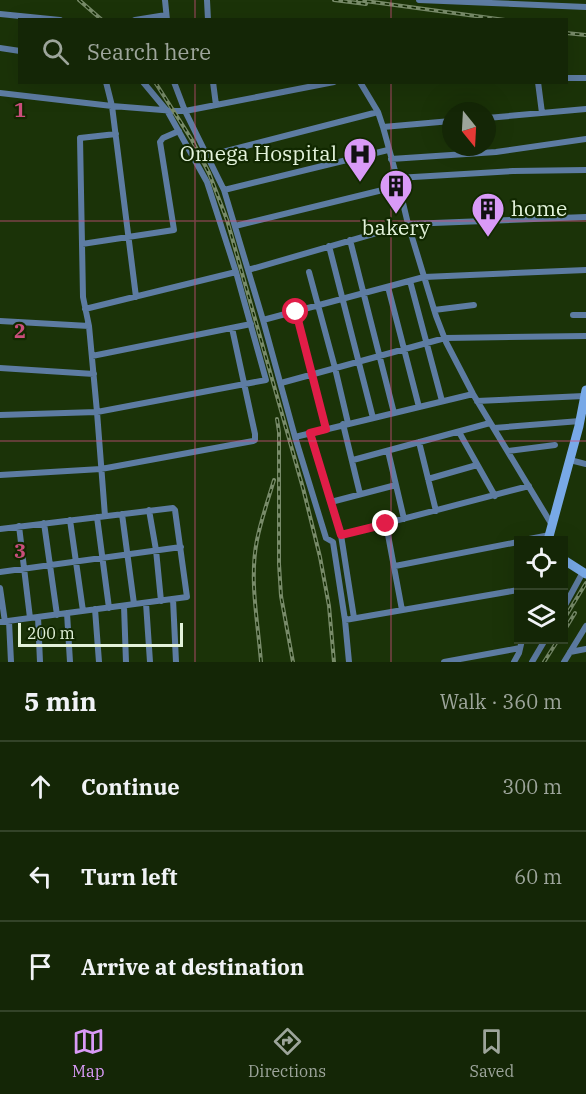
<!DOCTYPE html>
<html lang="en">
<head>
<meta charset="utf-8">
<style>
  :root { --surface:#142606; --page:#1d2e10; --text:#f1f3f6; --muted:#9da59b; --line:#334328; --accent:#d99af7 }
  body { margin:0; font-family:"IBM Plex Serif",serif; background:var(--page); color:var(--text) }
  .controls { position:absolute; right:18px; bottom:18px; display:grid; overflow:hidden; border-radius:0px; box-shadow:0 6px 24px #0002 }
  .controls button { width:54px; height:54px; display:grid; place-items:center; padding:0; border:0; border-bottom:2px solid var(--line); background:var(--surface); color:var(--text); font:30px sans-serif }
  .compass { position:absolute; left:442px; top:102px; width:54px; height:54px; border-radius:50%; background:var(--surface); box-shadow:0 6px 24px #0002; rotate:162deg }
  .scale { position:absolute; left:18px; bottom:15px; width:165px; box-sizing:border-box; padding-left:6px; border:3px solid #e3f2da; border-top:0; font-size:16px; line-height:21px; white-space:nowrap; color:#e3f2da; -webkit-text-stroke:4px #112800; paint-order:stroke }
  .stop { position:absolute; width:18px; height:18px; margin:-14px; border:4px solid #e11d48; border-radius:50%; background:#fff }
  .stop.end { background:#e11d48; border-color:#fff; box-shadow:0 2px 6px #0008 }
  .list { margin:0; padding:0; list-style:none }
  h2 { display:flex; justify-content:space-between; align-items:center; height:78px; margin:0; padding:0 24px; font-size:26px }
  h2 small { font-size:20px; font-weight:400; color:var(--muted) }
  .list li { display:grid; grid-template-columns:39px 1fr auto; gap:18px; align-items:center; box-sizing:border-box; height:90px; padding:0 24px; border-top:2px solid var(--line) }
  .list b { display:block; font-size:22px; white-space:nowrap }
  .list em { font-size:20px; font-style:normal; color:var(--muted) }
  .icon { flex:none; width:33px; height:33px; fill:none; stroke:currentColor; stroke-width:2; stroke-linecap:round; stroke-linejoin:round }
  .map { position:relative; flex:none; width:586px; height:662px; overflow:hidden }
  .search { position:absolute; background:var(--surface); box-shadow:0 6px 24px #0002; left:18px; right:18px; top:18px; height:66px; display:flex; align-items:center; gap:15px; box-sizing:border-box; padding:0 21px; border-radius:0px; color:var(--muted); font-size:22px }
  .sheet { height:348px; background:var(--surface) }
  nav { display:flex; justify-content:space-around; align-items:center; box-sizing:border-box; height:84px; border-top:2px solid var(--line); background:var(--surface); font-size:16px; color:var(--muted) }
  nav a { display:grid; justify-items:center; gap:3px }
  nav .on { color:var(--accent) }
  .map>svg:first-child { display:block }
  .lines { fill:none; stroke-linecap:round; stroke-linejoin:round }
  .street { stroke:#5d7ca2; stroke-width:6 }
  .secondary { stroke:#78a9e7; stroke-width:9 }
  .rail-casing { stroke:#788b69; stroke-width:4 }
  .rail { stroke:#112800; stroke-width:1.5; stroke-dasharray:4.5; stroke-linecap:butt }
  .route { stroke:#e11d48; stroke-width:8 }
  .grid { fill:none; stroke:#ca4e7b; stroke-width:1.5; stroke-opacity:0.55 }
  .labels { text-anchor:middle; stroke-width:4.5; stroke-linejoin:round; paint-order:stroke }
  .poi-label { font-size:21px; fill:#e3f2da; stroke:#112800; text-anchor:end }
  .grid-label { font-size:20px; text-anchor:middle; font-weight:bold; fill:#ca4e7b; stroke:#112800; stroke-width:4.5; stroke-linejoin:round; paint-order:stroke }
</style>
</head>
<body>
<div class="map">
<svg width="586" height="662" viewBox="0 0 586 662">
  <rect width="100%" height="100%" fill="#1b3308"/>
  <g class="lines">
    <path class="street" d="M 165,0 L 167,20
      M 207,0 L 208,20
      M 419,0 L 586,7
      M 0,14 L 60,20
      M 135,20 L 166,15
      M 0,48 L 20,51
      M 566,78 L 586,78
      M 106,82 L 112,106 L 136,297
      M 174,82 L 185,111 L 224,190 L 263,320 L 295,437 L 326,538 L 333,542 L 345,620 L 349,662
      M 213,82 L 216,105
      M 360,82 L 378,112 L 383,127 L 397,178 L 408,224 L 436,316 L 446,342 L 473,394 L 552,525
      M 538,82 L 542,113
      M 0,93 L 112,106 L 175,111 L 185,111 L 216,105 L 334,82
      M 487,118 L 586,109
      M 383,127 L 451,121
      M 207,156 L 378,112
      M 391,159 L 496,152 L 586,139
      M 397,178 L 513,171 L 586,170
      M 224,190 L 388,150
      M 235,226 L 399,186
      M 350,240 L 394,413
      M 82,244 L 174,230 L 160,142 L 163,138 L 179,131
      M 329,246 L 373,418
      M 248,270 L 408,224 L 586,217
      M 309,272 L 335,368 L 348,423
      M 410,281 L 442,401
      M 388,287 L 419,407
      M 85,309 L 236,272
      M 434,310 L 474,305
      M 296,312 L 326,429
      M 573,315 L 586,315
      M 263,320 L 424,277 L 586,270
      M 0,321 L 89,326 L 97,412 L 105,516
      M 89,326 L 83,297 L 80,138 L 116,134
      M 92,356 L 251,324
      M 0,368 L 94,374
      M 281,383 L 445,338 L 586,336
      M 477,401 L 584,396
      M 0,415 L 97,412 L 266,380 L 236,272 L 207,182 L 168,112 L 143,82
      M 343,424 L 360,494
      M 494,428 L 580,421
      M 459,432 L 495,496
      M 310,433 L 341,535 L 354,618
      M 295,437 L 473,394
      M 419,442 L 436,511
      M 388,451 L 404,519
      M 508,451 L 555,445
      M 353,460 L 490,423
      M 570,460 L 586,464
      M 0,475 L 101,469 L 253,441 L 255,440 L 255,434 L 232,328
      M 428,479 L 477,465
      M 331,502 L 396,485
      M 149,510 L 156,550 L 161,601
      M 122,514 L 134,604
      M 97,517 L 109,608
      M 70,520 L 83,611
      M 44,523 L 57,615
      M 386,524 L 402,610
      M 19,526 L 30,618
      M 0,529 L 173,508 L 175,510 L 187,597 L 0,622
      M 341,535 L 529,486
      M 524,540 L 550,535
      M 395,566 L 518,542
      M 0,572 L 181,547
      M 0,588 L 5,622
      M 173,599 L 176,662
      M 146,603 L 150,662
      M 124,606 L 126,662
      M 564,607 L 583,572
      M 95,609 L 99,662
      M 67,613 L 70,662
      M 38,617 L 40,662
      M 345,620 L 518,590
      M 9,621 L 11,662
      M 570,652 L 586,649
      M 444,662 L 520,648
      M 514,662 L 519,653 L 522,640
      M 532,662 L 545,640
      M 564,662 L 586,626"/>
    <path class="secondary" d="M 548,540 L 579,426 L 586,390
      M 564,560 L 586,574"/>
    <g class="rail-casing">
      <path id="rail" d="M 79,0 L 102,20
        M 334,0 L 366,4
        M 358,0 L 505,20
        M 566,33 L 586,35
        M 155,82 L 192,140 L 209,173 L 227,220 L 303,488 L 320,557 L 329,606 L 334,662
        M 277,419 L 279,432 L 279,564 L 281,596 L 293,662
        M 564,619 L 586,583
        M 564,631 L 575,613
        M 261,662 C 258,622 249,580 257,540 C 261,520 268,500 274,480
        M 544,662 L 558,640"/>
    </g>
    <use href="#rail" class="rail"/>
  </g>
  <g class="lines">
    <path class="route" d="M 296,312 L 326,429 L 310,433 L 341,535 L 386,524"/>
  </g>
  <path class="grid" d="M 195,0 L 195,20M 391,0 L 391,20M 195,82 L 195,662M 391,82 L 391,662M 0,221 L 586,221M 0,441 L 586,441"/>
  <defs>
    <g id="hospital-pin" transform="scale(1.725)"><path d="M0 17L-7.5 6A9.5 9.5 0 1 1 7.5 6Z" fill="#d99af7" stroke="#112800"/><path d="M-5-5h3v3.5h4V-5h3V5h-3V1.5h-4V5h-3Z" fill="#111"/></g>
    <g id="building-pin" transform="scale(1.725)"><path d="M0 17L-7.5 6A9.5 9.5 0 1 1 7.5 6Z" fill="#d99af7" stroke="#112800"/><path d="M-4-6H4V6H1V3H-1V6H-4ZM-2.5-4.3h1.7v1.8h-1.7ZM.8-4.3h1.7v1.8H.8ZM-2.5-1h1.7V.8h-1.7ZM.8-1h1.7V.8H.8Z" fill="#111"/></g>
  </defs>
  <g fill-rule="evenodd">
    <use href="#hospital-pin" x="360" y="154"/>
    <use href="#building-pin" x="396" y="186"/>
    <use href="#building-pin" x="488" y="209"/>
  </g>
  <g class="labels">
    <g class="poi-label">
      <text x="337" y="161">Omega Hospital</text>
      <text x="511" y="216" text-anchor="start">home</text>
      <text x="396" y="235" text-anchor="middle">bakery</text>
    </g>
  </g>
  <g class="grid-label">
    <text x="20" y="117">1</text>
    <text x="20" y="338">2</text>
    <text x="20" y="558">3</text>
  </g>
</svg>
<div class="controls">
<button><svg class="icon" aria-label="locate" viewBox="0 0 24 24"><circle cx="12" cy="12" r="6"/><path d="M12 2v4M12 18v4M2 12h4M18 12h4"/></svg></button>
<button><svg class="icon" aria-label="layers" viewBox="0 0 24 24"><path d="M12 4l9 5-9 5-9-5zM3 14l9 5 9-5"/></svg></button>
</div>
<svg class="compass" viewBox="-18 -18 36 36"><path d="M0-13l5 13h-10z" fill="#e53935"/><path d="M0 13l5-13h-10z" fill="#9da59b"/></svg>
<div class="scale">200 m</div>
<div class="stop" style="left:296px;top:312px"></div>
<div class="stop end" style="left:386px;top:524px"></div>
<div class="search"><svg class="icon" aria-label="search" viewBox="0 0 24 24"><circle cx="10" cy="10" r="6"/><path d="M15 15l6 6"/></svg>Search here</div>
</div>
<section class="sheet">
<h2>5 min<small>Walk · 360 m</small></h2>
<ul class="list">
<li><svg class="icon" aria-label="ahead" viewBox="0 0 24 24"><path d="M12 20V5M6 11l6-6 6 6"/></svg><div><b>Continue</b></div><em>300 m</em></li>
<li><svg class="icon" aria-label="left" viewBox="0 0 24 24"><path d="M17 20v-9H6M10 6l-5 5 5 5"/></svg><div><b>Turn left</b></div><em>60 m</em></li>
<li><svg class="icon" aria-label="arrive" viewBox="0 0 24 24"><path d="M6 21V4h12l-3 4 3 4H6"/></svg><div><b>Arrive at destination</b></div></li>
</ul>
</section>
<nav>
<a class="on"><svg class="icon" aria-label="map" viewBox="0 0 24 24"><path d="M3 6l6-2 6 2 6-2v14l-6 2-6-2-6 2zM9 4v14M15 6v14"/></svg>Map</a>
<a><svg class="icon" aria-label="directions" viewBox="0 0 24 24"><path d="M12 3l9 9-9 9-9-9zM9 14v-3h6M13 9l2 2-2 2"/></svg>Directions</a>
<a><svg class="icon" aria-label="saved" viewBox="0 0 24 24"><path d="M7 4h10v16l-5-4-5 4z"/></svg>Saved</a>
</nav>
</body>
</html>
